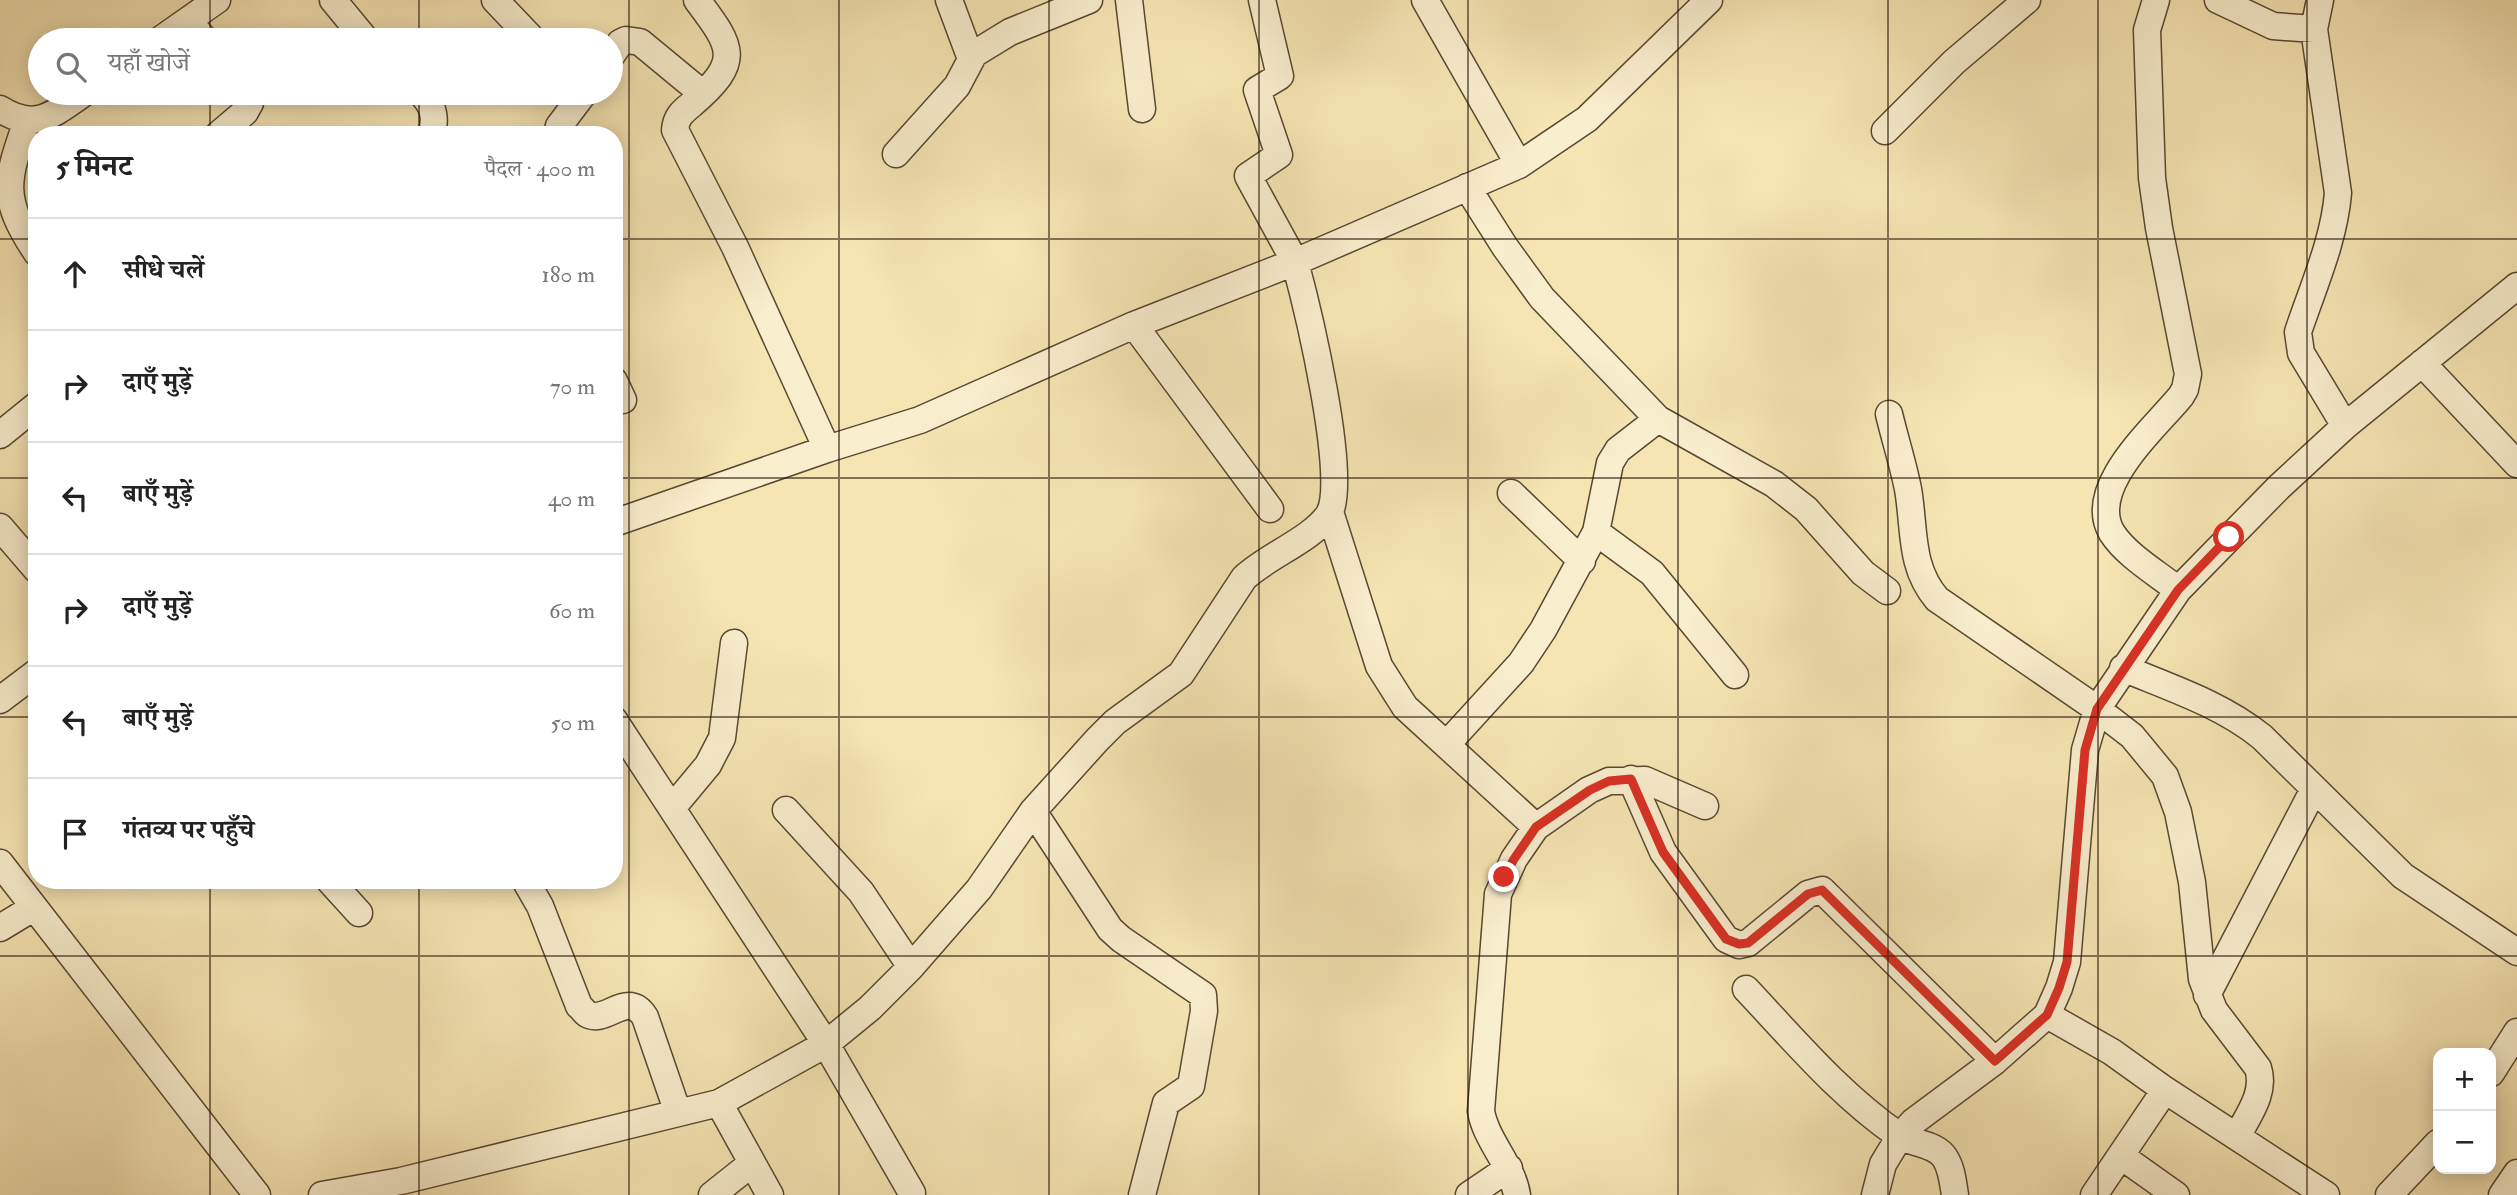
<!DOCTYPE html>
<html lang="hi">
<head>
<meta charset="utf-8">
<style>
  :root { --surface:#fff; --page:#f2f2f2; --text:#222; --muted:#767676; --line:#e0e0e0 }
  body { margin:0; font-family:"IM FELL Double Pica","Noto Serif Devanagari",serif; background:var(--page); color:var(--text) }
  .controls { position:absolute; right:21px; bottom:21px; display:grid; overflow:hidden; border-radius:14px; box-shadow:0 4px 18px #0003 }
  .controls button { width:63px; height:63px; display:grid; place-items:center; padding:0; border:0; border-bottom:2px solid var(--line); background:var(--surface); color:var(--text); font:35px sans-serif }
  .stop { position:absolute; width:21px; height:21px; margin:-16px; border:5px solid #d93025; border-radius:50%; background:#fff }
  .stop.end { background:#d93025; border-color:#fff; box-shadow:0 2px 7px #0008 }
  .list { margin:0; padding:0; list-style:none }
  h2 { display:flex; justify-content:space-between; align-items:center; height:91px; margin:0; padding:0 28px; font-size:30px }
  h2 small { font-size:23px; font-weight:400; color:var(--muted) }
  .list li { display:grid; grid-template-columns:46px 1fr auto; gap:21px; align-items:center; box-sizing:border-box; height:112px; padding:0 28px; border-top:2px solid var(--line) }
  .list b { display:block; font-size:26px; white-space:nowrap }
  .list em { font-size:23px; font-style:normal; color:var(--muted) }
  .icon { flex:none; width:38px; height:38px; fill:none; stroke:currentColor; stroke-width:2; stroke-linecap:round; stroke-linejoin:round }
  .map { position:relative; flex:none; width:2517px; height:1195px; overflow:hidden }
  .search { position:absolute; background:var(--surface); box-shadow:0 4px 18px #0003; left:28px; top:28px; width:595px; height:77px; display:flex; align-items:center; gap:18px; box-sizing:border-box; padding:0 24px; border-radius:38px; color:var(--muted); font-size:26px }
  .panel { position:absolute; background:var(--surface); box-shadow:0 4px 18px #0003; left:28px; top:126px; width:595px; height:763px; border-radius:28px }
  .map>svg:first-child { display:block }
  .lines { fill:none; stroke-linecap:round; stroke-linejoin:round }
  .minor-casing { stroke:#594831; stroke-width:29 }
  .minor { stroke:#f9eece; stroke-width:26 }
  .route { stroke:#d93025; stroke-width:9 }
  .grid { fill:none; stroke:#251306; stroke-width:2; stroke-opacity:0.55 }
</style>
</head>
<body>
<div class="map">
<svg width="2517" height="1195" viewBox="0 0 2517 1195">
  <rect width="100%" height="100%" fill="#f6e5b3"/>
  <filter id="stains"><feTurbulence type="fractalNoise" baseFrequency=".00286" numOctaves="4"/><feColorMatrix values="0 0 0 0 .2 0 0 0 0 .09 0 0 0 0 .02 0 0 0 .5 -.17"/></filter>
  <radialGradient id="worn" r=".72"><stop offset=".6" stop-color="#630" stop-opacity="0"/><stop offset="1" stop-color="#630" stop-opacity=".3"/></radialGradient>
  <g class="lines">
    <g class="minor-casing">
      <path id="minor" d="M 333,0 L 366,40
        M 495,0 L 533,40
        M 697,0 C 733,48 742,61 692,104 C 682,112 676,117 675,130 L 735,247 L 827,449
        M 949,0 L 971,59
        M 1129,0 L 1142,109
        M 1425,0 L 1519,165
        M 2156,0 L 2147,30 L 2152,178 L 2159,228 L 2188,374 L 2185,389 L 2181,396 C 2154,429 2085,488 2112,533 C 2127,556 2157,573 2178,590
        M 2218,0 L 2273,26 L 2314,29
        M 2320,0 L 2314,29 L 2338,193 C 2334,241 2313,287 2298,332 L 2301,353 L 2345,426
        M 188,21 L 205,40
        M 160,40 L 217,0
        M 611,56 L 620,43 L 626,40 L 640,42 L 703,94
        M 421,93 C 433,105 437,118 431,135
        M 0,109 C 36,132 53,114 84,93
        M 27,121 C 6,181 0,198 37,253
        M 1885,131 L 1954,62 L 2027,0
        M 218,135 L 245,112 L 250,103 L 247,93
        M 557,135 L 559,126 L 584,93
        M 896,154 L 957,86 L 974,54 L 1010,32 L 1089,0
        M 1467,187 L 1505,247 L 1542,298 L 1658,419 L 1774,484 L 1806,509 L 1863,573 L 1887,591
        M 1134,325 L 1270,509
        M 2422,363 L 2517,464
        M 614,381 L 623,400
        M 1889,414 C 1895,439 1903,464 1908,489 C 1915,529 1909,566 1937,599 L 2097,709 L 2132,736 L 2165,776 L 2178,812 L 2192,882 L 2202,979 L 2214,1010 L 2258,1068 C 2266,1093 2248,1115 2237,1137
        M 0,435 L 37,405
        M 1511,493 L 1582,561
        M 1330,512 L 1379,666 L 1405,707 L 1536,827
        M 614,523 L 827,449 L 920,420 L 1134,325 L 1295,262 L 1248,176 L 1279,155 L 1257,90 L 1280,76 L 1262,0
        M 0,527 L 37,570
        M 1596,532 L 1652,573 L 1735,675
        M 2123,668 C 2171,688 2221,704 2262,737 L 2403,876 L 2517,952
        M 0,700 L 37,672
        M 614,720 L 826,1044 L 912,1193
        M 1447,744 L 1521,663 L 1543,630 L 1596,532 L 1610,463 L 1618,450 L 1658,419
        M 1631,779 L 1663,852 L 1726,939 L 1739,945 L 1748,943 L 1808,894 L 1822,890 L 1995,1061
        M 673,807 L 708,765 L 722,738 L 734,643
        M 786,810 L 861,892 L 911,967
        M 1033,811 L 1110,929 L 1121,939 L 1203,995 L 1204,1011 L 1191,1086 L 1166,1103 L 1142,1195
        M 0,863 L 257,1195
        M 329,880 L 359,913
        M 525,880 L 540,906 L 579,1006 C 582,1008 584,1012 587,1014 C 606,1025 627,989 645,1017 L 678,1113
        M 0,928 L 33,908
        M 1746,989 C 1794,1040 1840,1095 1898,1135 C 1912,1144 1936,1143 1945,1158 C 1952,1169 1953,1183 1955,1195
        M 2207,995 L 2314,789
        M 2047,1015 L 2112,1052 L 2165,1090 L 2326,1195
        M 2491,1073 L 2517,1032
        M 719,1103 L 770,1195
        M 2121,1156 L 2176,1195
        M 322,1195 L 401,1181 L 719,1103 L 826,1044 L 870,1008 L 911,967 L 979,889 L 1033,811 L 1097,740 L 1115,722 L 1181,674 L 1244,578 C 1267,556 1313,539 1329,514 C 1349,479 1307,306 1295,262 L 1519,165 L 1587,119 L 1709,0
        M 712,1195 L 751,1164
        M 1469,1195 L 1509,1168
        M 1517,1195 C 1512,1164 1486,1141 1481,1111 L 1498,894 L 1514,859 L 1536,827 L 1589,790 L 1609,781 L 1645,780 L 1705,806
        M 1875,1195 L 1883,1164 L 1900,1136 L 1913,1122 L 1995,1061 L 2047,1015 L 2059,988 L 2067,962 L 2085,750 L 2097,709 L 2178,590 L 2279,487 L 2345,426 L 2517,286
        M 2094,1195 L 2165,1090
        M 2389,1195 L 2438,1143
        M 2502,1195 L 2517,1173"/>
    </g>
    <use href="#minor" class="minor"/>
  </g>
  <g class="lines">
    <path class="route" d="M 1504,877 L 1514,859 L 1536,827 L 1590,790 L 1609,781 L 1631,779 L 1663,852 L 1726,939 L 1739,944 L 1748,943 L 1808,894 L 1822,890 L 1995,1061 L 2047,1015 L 2059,988 L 2067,962 L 2085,750 L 2097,709 L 2178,590 L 2229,537"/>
  </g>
  <path class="grid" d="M 210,0 L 210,40M 419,0 L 419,40M 629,0 L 629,1195M 839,0 L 839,1195M 1049,0 L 1049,1195M 1259,0 L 1259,1195M 1468,0 L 1468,1195M 1678,0 L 1678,1195M 1888,0 L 1888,1195M 2098,0 L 2098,1195M 2307,0 L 2307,1195M 210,93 L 210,135M 419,93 L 419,135M 0,239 L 37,239M 614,239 L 2517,239M 0,478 L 37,478M 614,478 L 2517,478M 0,717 L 37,717M 614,717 L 2517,717M 210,880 L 210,1195M 419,880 L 419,1195M 0,956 L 2517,956"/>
  <rect width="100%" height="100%" filter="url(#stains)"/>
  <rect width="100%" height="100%" fill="url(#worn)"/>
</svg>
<div class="controls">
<button>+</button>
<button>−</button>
</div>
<div class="stop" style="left:2229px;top:537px"></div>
<div class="stop end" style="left:1504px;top:877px"></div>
<div class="search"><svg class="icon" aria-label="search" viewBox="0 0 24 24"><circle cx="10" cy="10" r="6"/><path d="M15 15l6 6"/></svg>यहाँ खोजें</div>
<section class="panel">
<h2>5 मिनट<small>पैदल · 400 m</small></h2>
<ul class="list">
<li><svg class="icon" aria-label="ahead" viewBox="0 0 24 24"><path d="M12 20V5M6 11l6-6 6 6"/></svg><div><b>सीधे चलें</b></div><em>180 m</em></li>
<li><svg class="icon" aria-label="right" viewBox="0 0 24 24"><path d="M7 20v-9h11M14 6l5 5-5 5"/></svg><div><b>दाएँ मुड़ें</b></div><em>70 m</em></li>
<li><svg class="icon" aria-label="left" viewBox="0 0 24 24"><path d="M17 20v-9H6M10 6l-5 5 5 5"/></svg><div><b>बाएँ मुड़ें</b></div><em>40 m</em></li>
<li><svg class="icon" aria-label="right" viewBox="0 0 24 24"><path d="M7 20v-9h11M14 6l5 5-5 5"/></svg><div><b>दाएँ मुड़ें</b></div><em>60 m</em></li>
<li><svg class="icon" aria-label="left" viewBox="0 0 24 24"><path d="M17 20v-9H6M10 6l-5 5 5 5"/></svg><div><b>बाएँ मुड़ें</b></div><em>50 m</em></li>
<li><svg class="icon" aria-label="arrive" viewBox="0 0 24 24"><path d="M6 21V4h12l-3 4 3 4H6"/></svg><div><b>गंतव्य पर पहुँचे</b></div></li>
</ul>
</section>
</div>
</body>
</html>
